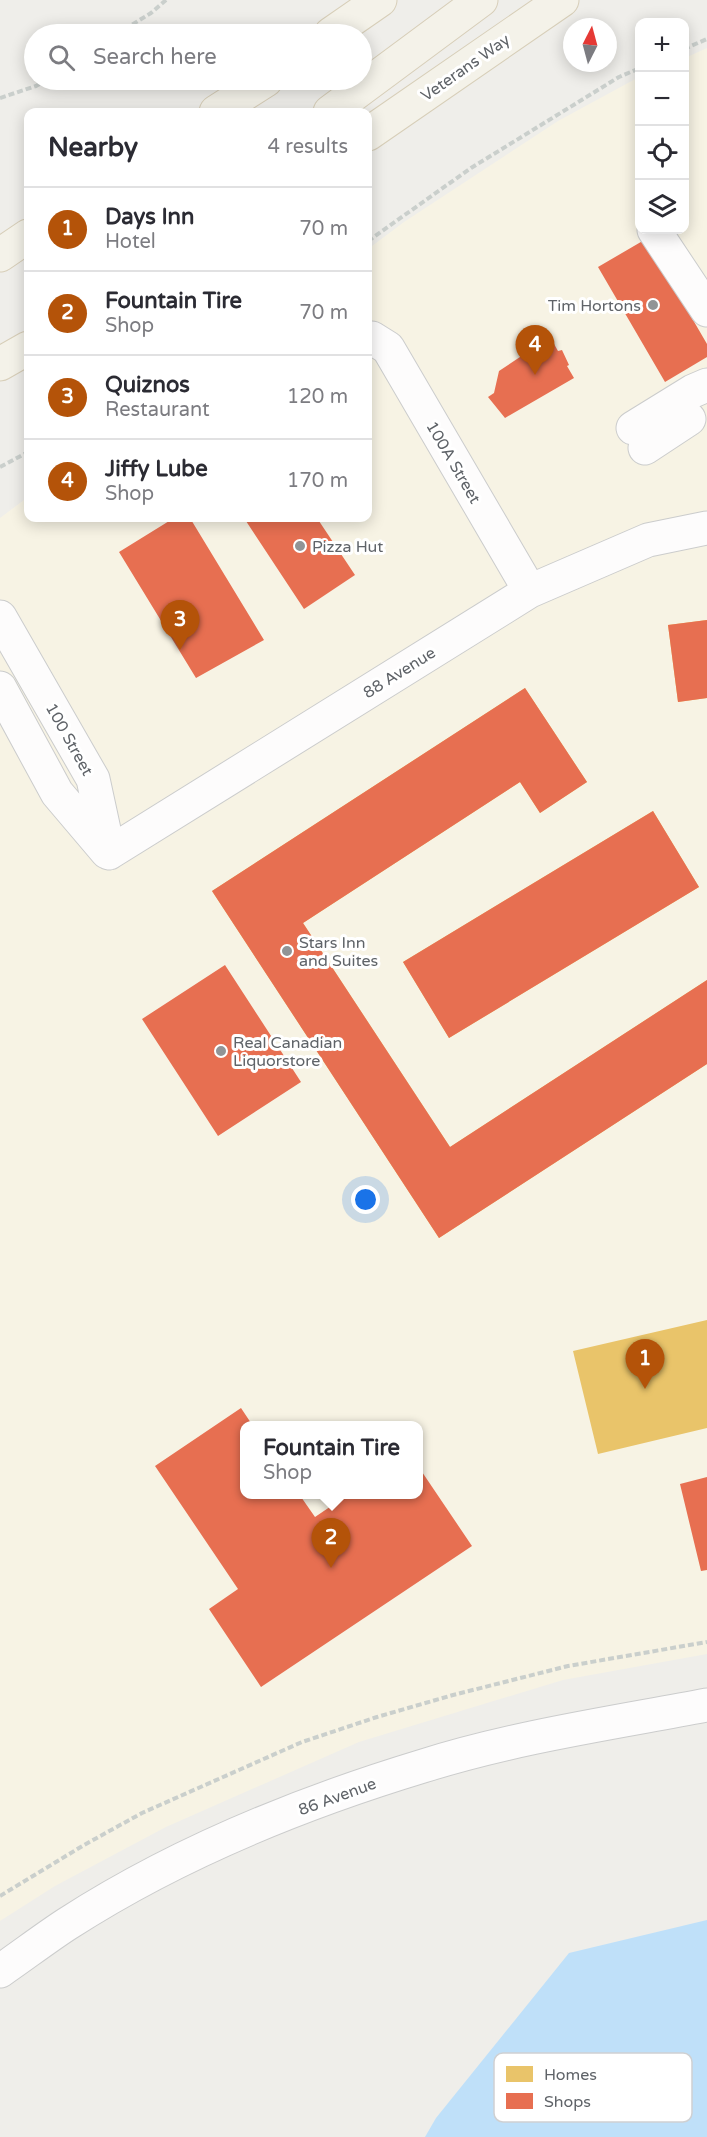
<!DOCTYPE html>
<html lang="en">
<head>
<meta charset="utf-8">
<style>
  :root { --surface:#fff; --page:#f2f2f3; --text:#2b2b33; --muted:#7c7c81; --line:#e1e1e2; --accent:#b45309 }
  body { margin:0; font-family:"Varela Round",sans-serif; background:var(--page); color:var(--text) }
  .controls { position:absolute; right:18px; top:18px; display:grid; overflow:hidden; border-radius:12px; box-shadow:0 3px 15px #0003 }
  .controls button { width:54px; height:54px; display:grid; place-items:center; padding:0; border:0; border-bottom:2px solid var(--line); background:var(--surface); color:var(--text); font:30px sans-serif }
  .compass { position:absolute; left:563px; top:18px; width:54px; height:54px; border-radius:50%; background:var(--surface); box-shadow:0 3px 15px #0003; rotate:6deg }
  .you { position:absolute; left:366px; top:1200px; width:21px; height:21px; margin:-15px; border:4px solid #fff; border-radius:50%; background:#1a73e8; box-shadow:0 0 0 9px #1a73e833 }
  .badge { display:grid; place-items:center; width:39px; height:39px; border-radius:50%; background:var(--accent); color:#fff; font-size:20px; font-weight:700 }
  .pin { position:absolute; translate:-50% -50px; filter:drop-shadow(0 2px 3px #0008) }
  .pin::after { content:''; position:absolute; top:32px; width:21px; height:18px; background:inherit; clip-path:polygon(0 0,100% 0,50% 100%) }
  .popup { position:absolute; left:240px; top:1421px; width:183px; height:78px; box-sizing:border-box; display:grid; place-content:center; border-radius:12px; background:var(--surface); filter:drop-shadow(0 2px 4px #0005); font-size:20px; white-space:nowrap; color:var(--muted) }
  .popup b { font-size:22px; color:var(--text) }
  .popup::after { content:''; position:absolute; left:50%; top:100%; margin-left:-12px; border:12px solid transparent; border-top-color:var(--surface) }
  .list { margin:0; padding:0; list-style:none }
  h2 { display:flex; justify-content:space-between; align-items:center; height:78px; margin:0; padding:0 24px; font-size:26px }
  h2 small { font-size:20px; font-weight:400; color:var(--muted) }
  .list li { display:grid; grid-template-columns:39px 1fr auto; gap:18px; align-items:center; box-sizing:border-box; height:84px; padding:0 24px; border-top:2px solid var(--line) }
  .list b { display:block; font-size:22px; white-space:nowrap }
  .list p { margin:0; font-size:20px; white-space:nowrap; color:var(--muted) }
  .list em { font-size:20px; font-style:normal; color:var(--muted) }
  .icon { flex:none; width:33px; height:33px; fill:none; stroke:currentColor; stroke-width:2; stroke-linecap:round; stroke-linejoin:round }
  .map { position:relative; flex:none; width:707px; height:2137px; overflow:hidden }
  .search { position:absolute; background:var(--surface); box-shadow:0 3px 15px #0003; left:24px; top:24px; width:348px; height:66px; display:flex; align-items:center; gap:15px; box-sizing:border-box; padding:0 21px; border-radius:33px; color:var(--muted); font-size:22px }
  .panel { position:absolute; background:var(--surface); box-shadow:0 3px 15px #0003; left:24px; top:108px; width:348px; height:414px; border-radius:12px }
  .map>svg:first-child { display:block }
  .commercial { fill:#f7f3e4; fill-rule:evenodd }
  .water { fill:#bfe0f9 }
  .homes { fill:#e9c46a }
  .shops { fill:#e76f51 }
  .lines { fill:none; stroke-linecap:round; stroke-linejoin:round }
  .minor-casing { stroke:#cbcccc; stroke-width:35 }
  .major-casing { stroke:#d7ceb8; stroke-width:35 }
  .path { stroke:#cacfcc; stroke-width:4; stroke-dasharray:6 3; stroke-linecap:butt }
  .minor { stroke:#fdfcfc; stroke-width:33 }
  .major { stroke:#f4f2e9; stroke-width:33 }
  .poi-dot { fill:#919496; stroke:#fff; stroke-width:2 }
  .labels { text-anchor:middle; stroke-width:6; stroke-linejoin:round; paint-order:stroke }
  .street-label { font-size:16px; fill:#5f6368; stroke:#fff }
  .poi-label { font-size:16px; fill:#5f6368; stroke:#fff; text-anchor:start }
  .key { fill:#fff; stroke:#cfd0d2; stroke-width:1.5 }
  .key-label { font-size:16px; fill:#5f6368 }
</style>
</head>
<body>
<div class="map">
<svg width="707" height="2137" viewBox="0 0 707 2137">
  <rect width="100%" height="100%" fill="#efeeea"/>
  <path class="commercial" d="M 707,48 L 707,1654 L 563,1680 L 359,1742 L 166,1827 L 55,1886 L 0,1921 L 0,518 L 28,497 L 28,518 L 368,518 L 368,249 L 404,222 L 558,121 L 639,77 L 640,230 L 684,230 L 685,58 ZM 244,1426 L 418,1426 L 418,1494 L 244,1494 Z"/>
  <path class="water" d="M 707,1920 L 707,2137 L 425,2137 L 436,2118 L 569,1953 Z"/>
  <path class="homes" d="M 707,620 L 707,698 L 678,702 L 668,625 Z
    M 525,688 L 587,782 L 540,813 L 520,782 L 303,923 L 450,1147 L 707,980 L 707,1064 L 439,1238 L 212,891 Z
    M 653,811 L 699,887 L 449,1038 L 403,962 Z
    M 707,1320 L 707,1428 L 598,1454 L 573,1351 Z"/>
  <path class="shops" d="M 646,239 L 707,344 L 707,357 L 665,382 L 598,267 Z
    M 550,337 L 558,351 L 562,350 L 569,365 L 567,366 L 574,378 L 505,418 L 488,397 L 494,393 L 499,371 Z
    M 174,518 L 190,518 L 264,640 L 196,678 L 119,552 Z
    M 244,518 L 317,518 L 355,575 L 304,609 Z
    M 707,620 L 707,698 L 678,702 L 668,625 Z
    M 525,688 L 587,782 L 540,813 L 520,782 L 303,923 L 450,1147 L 707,980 L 707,1064 L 439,1238 L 212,891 Z
    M 653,811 L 699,887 L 449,1038 L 403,962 Z
    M 225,965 L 301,1082 L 218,1136 L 142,1019 Z
    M 241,1408 L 253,1426 L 244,1426 L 244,1494 L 299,1494 L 315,1517 L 349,1494 L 418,1494 L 418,1466 L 472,1546 L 261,1687 L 209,1609 L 238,1589 L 155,1466 Z
    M 707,1477 L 707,1570 L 701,1571 L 680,1484 Z"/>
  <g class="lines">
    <g class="minor-casing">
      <path id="minor" d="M 654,230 L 707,310
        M 372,338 L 388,348 L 530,591
        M 633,428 L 693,391 L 707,385
        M 645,448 L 689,419
        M 0,617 L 93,779 L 109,853
        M 0,688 L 57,793 L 107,852
        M 109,853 L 530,591 L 648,540 L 707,528
        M 0,1971 C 22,1956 44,1939 67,1924 C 174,1855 301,1803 423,1766 C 515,1737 612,1723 707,1705"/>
    </g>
    <g class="major-casing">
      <path id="major" d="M 331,34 L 380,0
        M 216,112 L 266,80
        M 330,112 L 481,0
        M 368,134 L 562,0
        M 0,255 L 28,236
        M 0,364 L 28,348"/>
    </g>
    <path class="path" d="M 117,34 L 151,13 L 166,0
      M 684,49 L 707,39
      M 0,98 L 36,86 L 46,80
      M 368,241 L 471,168 L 619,77 L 640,68
      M 0,467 L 28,452
      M 0,1896 L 84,1845 L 142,1813 L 302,1742 L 377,1717 L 453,1695 L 568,1666 L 707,1642"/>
    <use href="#minor" class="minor"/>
    <use href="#major" class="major"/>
  </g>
  <g class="poi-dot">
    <circle cx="653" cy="305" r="6"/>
    <circle cx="300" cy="546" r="6"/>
    <circle cx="287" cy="951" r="6"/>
    <circle cx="221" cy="1051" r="6"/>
  </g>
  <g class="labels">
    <g class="street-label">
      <text transform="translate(465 67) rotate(-35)" y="6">Veterans Way</text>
      <text transform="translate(454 462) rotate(60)" y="6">100A Street</text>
      <text transform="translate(399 672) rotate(-32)" y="6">88 Avenue</text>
      <text transform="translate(70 739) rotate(61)" y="6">100 Street</text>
      <text transform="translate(337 1796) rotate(-20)" y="6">86 Avenue</text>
    </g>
    <g class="poi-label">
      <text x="641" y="311" text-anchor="end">Tim Hortons</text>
      <text x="312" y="552">Pizza Hut</text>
      <text x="299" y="948">Stars Inn<tspan x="299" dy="18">and Suites</tspan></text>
      <text x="233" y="1048">Real Canadian<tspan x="233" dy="18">Liquorstore</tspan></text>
    </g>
  </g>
  <rect x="494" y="2053" width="198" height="69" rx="9" class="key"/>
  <rect x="506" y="2066" width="27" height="16" fill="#e9c46a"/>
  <rect x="506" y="2093" width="27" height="16" fill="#e76f51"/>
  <g class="key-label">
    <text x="544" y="2080">Homes</text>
    <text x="544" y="2107">Shops</text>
  </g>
</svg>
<div class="controls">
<button>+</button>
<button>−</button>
<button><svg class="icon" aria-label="locate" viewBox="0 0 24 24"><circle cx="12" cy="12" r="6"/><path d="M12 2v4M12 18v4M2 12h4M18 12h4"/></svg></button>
<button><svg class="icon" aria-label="layers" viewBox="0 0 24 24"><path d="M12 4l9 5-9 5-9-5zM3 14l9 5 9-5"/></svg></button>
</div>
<svg class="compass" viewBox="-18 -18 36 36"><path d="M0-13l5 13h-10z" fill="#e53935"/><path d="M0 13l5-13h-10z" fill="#7c7c81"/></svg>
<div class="you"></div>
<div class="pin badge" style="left:645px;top:1389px">1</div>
<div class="pin badge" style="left:331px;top:1568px">2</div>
<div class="popup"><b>Fountain Tire</b>Shop</div>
<div class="pin badge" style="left:180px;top:650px">3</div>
<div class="pin badge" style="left:535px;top:375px">4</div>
<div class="search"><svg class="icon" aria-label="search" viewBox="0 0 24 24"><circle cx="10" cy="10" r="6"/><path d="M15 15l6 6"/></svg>Search here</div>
<section class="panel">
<h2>Nearby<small>4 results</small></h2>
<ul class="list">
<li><span class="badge">1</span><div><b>Days Inn</b><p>Hotel</p></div><em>70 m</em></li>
<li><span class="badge">2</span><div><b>Fountain Tire</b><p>Shop</p></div><em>70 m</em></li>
<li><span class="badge">3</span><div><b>Quiznos</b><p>Restaurant</p></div><em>120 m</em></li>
<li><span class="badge">4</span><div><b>Jiffy Lube</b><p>Shop</p></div><em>170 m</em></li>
</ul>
</section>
</div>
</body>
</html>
